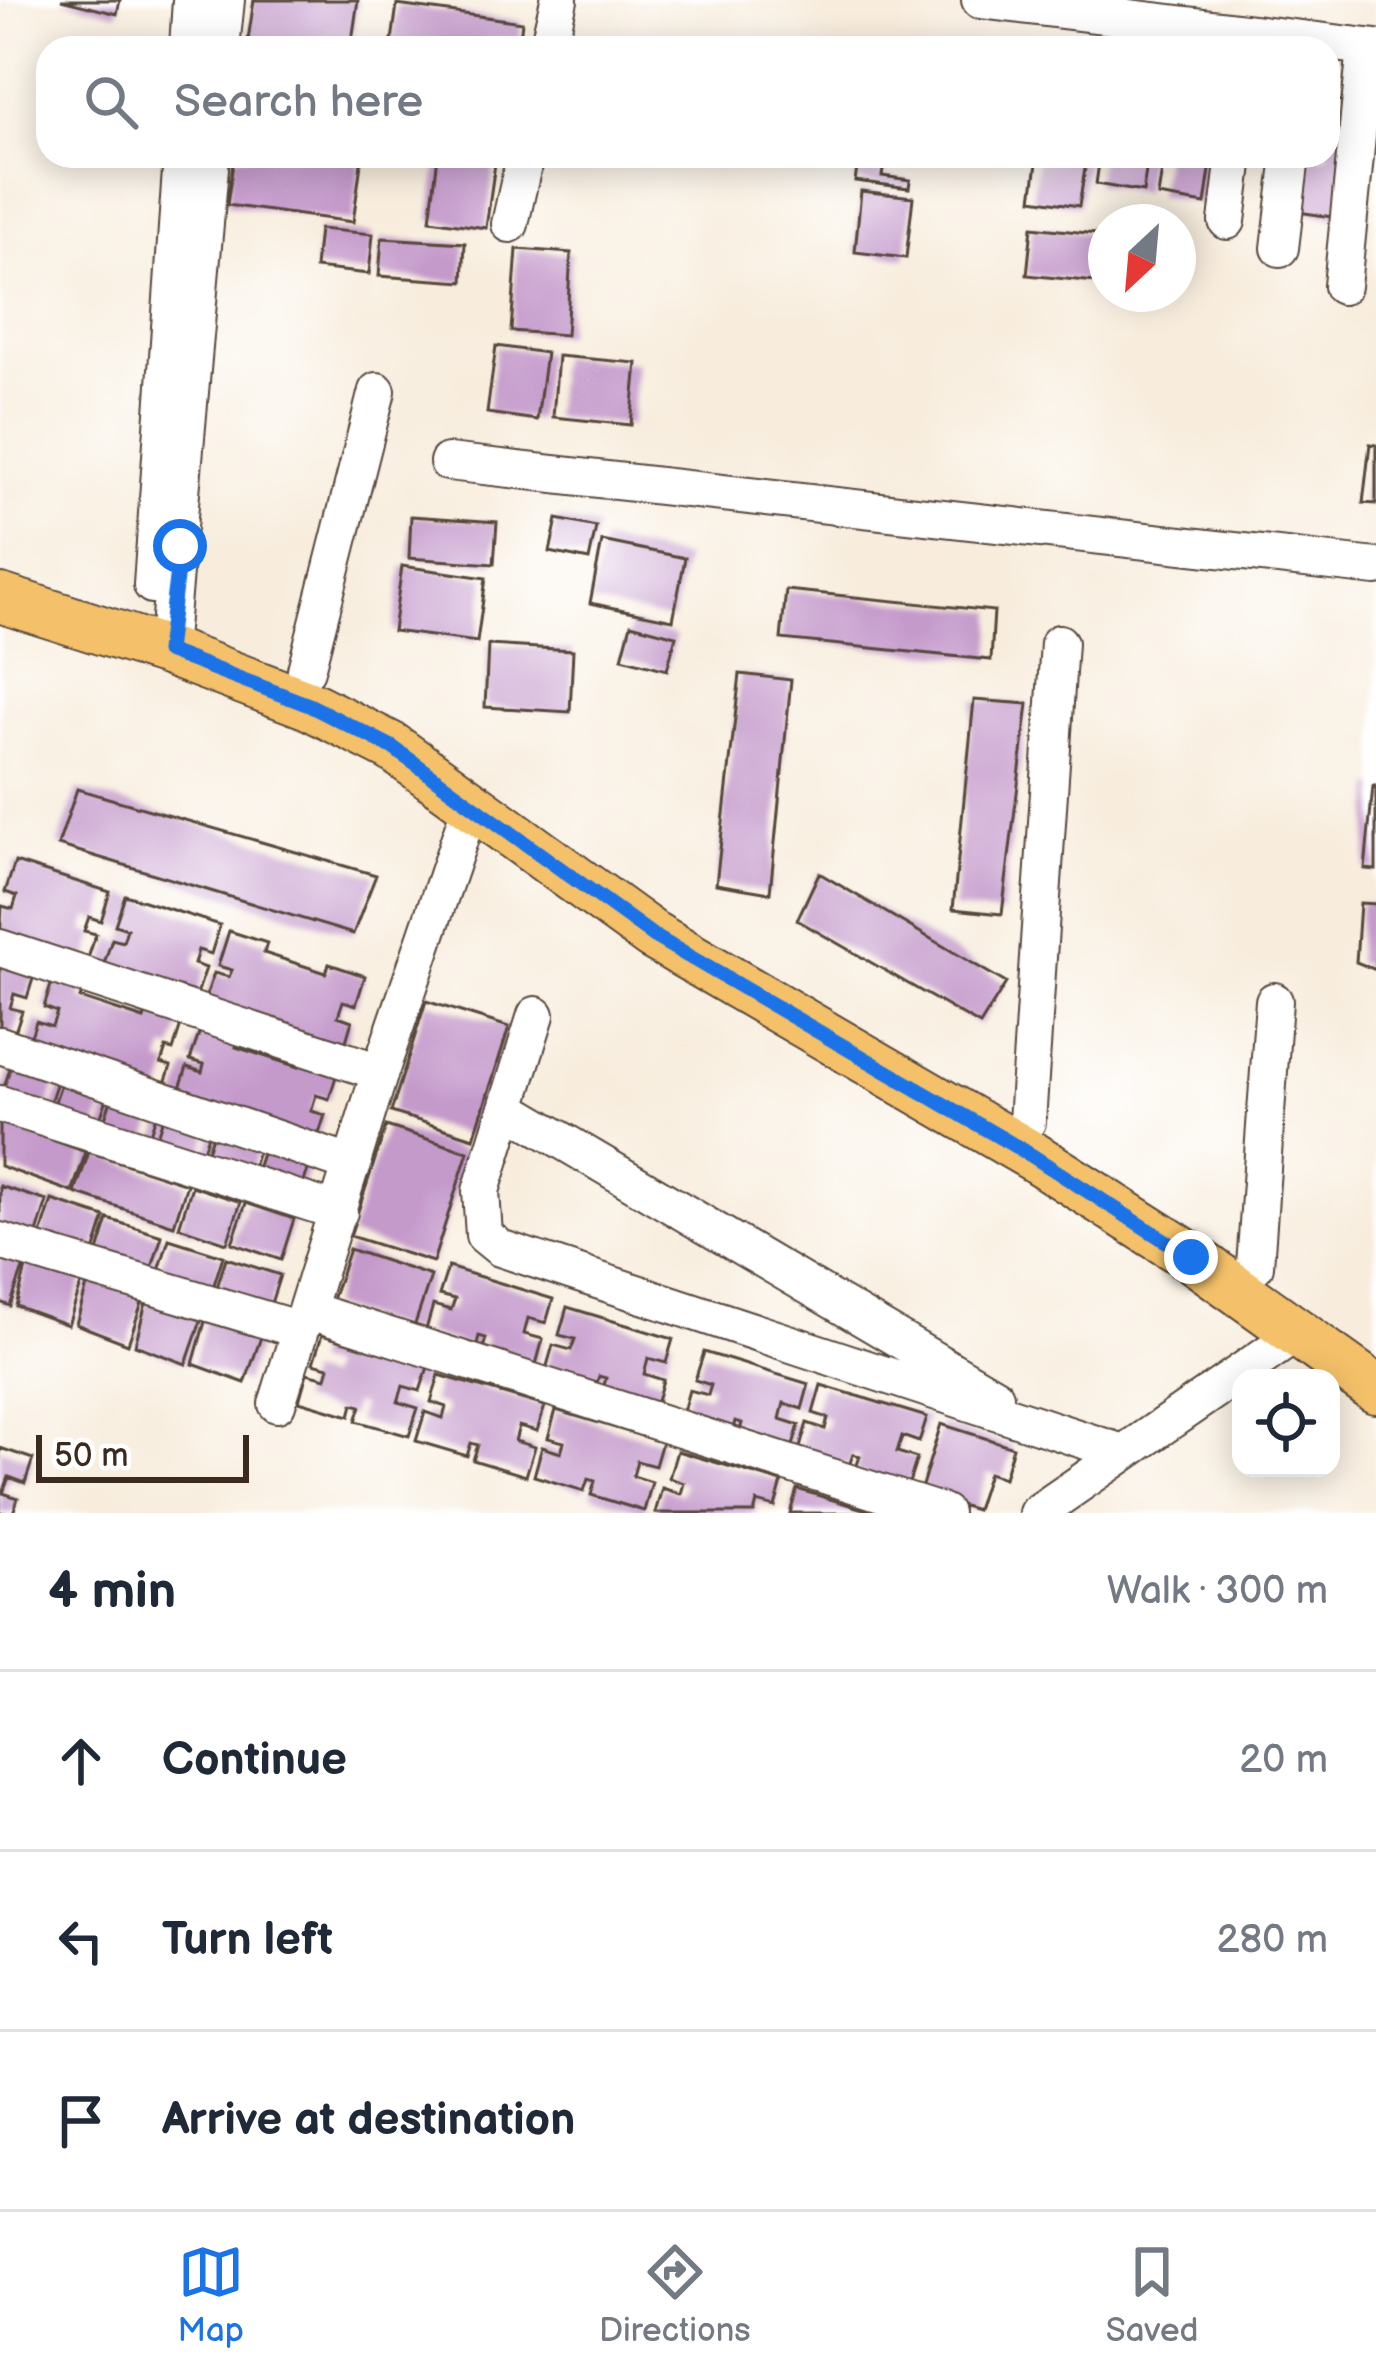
<!DOCTYPE html>
<html lang="en">
<head>
<meta charset="utf-8">
<style>
  :root { --surface:#fff; --page:#f6f6f7; --text:#1f2937; --muted:#747a83; --line:#e0e1e3; --accent:#1a73e8 }
  body { margin:0; font-family:"Balsamiq Sans",sans-serif; background:var(--page); color:var(--text) }
  .controls { position:absolute; right:36px; bottom:36px; display:grid; overflow:hidden; border-radius:24px; box-shadow:0 6px 30px #0003 }
  .controls button { width:108px; height:108px; display:grid; place-items:center; padding:0; border:0; border-bottom:3px solid var(--line); background:var(--surface); color:var(--text); font:60px sans-serif }
  .compass { position:absolute; left:1088px; top:204px; width:108px; height:108px; border-radius:50%; background:var(--surface); box-shadow:0 6px 30px #0003; rotate:206deg }
  .scale { position:absolute; left:36px; bottom:30px; width:213px; box-sizing:border-box; padding-left:12px; border:6px solid #3b2a1e; border-top:0; font-size:33px; line-height:42px; white-space:nowrap; color:#3b2a1e; -webkit-text-stroke:9px #fff; paint-order:stroke }
  .stop { position:absolute; width:36px; height:36px; margin:-27px; border:9px solid #1a73e8; border-radius:50%; background:#fff }
  .stop.end { background:#1a73e8; border-color:#fff; box-shadow:0 3px 12px #0008 }
  .list { margin:0; padding:0; list-style:none }
  h2 { display:flex; justify-content:space-between; align-items:center; height:156px; margin:0; padding:0 48px; font-size:51px }
  h2 small { font-size:39px; font-weight:400; color:var(--muted) }
  .list li { display:grid; grid-template-columns:78px 1fr auto; gap:36px; align-items:center; box-sizing:border-box; height:180px; padding:0 48px; border-top:3px solid var(--line) }
  .list b { display:block; font-size:45px; white-space:nowrap }
  .list em { font-size:39px; font-style:normal; color:var(--muted) }
  .icon { flex:none; width:66px; height:66px; fill:none; stroke:currentColor; stroke-width:2; stroke-linecap:round; stroke-linejoin:round }
  .map { position:relative; flex:none; width:1376px; height:1513px; overflow:hidden }
  .search { position:absolute; background:var(--surface); box-shadow:0 6px 30px #0003; left:36px; right:36px; top:36px; height:132px; display:flex; align-items:center; gap:30px; box-sizing:border-box; padding:0 42px; border-radius:36px; color:var(--muted); font-size:45px }
  .sheet { height:696px; background:var(--surface) }
  nav { display:flex; justify-content:space-around; align-items:center; box-sizing:border-box; height:168px; border-top:3px solid var(--line); background:var(--surface); font-size:33px; color:var(--muted) }
  nav a { display:grid; justify-items:center; gap:6px }
  nav .on { color:var(--accent) }
  .map>svg:first-child { display:block }
  .building { fill:#c49acb }
  .lines { fill:none; stroke-linecap:round; stroke-linejoin:round }
  .minor-casing { stroke:#57473b; stroke-width:40 }
  .major-casing { stroke:#57473b; stroke-width:52 }
  .minor { stroke:#fff; stroke-width:36 }
  .major { stroke:#f4c16a; stroke-width:48 }
  .route { stroke:#1a73e8; stroke-width:15 }
</style>
</head>
<body>
<div class="map">
<svg width="1376" height="1513" viewBox="0 0 1376 1513">
  <rect width="100%" height="100%" fill="#fff"/>
  <filter id="ink" filterUnits="userSpaceOnUse"><feTurbulence type="fractalNoise" baseFrequency=".00833" numOctaves="2"/><feDisplacementMap in="SourceGraphic" scale="24" xChannelSelector="R" yChannelSelector="G"/><feConvolveMatrix kernelMatrix="1 2 1 2 8 2 1 2 1" color-interpolation-filters="sRGB"/></filter>
  <filter id="wash" filterUnits="userSpaceOnUse"><feTurbulence type="fractalNoise" baseFrequency=".004" numOctaves="4" result="noise"/><feDisplacementMap in="SourceGraphic" scale="48" xChannelSelector="R" yChannelSelector="G"/><feGaussianBlur stdDeviation="2.7" result="paint"/><feColorMatrix in="noise" values="0 0 0 0 0 0 0 0 0 0 0 0 0 0 0 0 0 1.4 0 .05"/><feComposite in="paint" operator="in"/></filter>
  <g filter="url(#wash)">
    <rect width="100%" height="100%" fill="#f8eddd"/>
    <g id="blocks">
      <path class="building" d="M 61,0 L 120,0 L 117,14 Z
        M 254,0 L 358,0 L 351,48 L 247,47 Z
        M 397,5 L 522,22 L 519,48 L 391,48 Z
        M 1328,100 L 1357,104 L 1339,218 L 1291,211 L 1300,156 L 1328,156 Z
        M 234,156 L 362,156 L 353,222 L 227,205 Z
        M 438,156 L 496,156 L 486,228 L 430,220 Z
        M 859,156 L 885,156 L 882,176 L 910,180 L 909,188 L 855,181 Z
        M 1038,156 L 1087,156 L 1079,206 L 1032,199 Z
        M 1100,156 L 1148,156 L 1143,192 L 1096,184 Z
        M 1164,156 L 1212,156 L 1205,204 L 1158,196 Z
        M 861,191 L 913,197 L 906,258 L 855,252 Z
        M 1032,227 L 1106,235 L 1106,283 L 1027,275 Z
        M 319,229 L 373,234 L 369,274 L 315,268 Z
        M 382,238 L 465,243 L 463,282 L 379,276 Z
        M 517,249 L 571,253 L 566,335 L 511,331 Z
        M 496,346 L 546,353 L 537,420 L 487,413 Z
        M 558,356 L 637,363 L 631,425 L 553,417 Z
        M 1370,444 L 1376,445 L 1376,504 L 1363,503 Z
        M 411,516 L 497,522 L 494,564 L 409,558 Z
        M 557,519 L 596,527 L 589,560 L 550,552 Z
        M 602,541 L 685,558 L 673,620 L 590,603 Z
        M 402,566 L 486,578 L 477,642 L 393,631 Z
        M 786,590 L 994,611 L 991,660 L 781,639 Z
        M 631,624 L 676,636 L 667,670 L 622,658 Z
        M 488,645 L 573,650 L 570,712 L 485,707 Z
        M 740,674 L 791,680 L 770,893 L 716,884 Z
        M 974,700 L 1028,704 L 1002,914 L 953,909 Z
        M 1373,786 L 1376,786 L 1376,870 L 1365,869 Z
        M 77,789 L 376,875 L 353,934 L 58,845 Z
        M 15,862 L 110,892 L 101,921 L 89,917 L 84,931 L 96,934 L 85,967 L 0,939 L 2,906 L 13,909 L 17,896 L 5,892 Z
        M 819,873 L 1006,983 L 980,1025 L 797,920 Z
        M 125,895 L 220,925 L 211,954 L 198,950 L 194,964 L 206,968 L 195,1000 L 102,970 L 112,939 L 123,942 L 127,929 L 115,925 Z
        M 1360,903 L 1376,904 L 1376,970 L 1356,962 Z
        M 229,931 L 267,943 L 264,953 L 326,973 L 329,964 L 365,976 L 356,1005 L 343,1001 L 338,1016 L 352,1021 L 344,1048 L 202,1008 L 214,973 L 229,977 L 232,970 L 218,966 Z
        M 0,958 L 36,969 L 27,998 L 14,994 L 10,1008 L 22,1011 L 11,1044 L 0,1040 Z
        M 53,979 L 83,989 L 80,998 L 144,1019 L 147,1010 L 182,1022 L 173,1050 L 166,1048 L 161,1063 L 171,1066 L 161,1095 L 26,1051 L 36,1021 L 52,1026 L 57,1012 L 44,1007 Z
        M 426,1001 L 509,1027 L 474,1138 L 391,1112 Z
        M 202,1025 L 239,1037 L 236,1047 L 298,1067 L 301,1058 L 338,1070 L 329,1099 L 316,1095 L 311,1111 L 325,1115 L 316,1143 L 175,1103 L 187,1067 L 202,1072 L 204,1064 L 190,1060 Z
        M 15,1054 L 61,1070 L 47,1111 L 1,1096 Z
        M 65,1072 L 111,1087 L 97,1128 L 51,1113 Z
        M 115,1088 L 160,1104 L 146,1145 L 101,1130 Z
        M 167,1106 L 212,1122 L 199,1163 L 153,1148 Z
        M 0,1121 L 86,1152 L 72,1192 L 0,1166 Z
        M 216,1123 L 262,1138 L 249,1180 L 203,1164 Z
        M 386,1126 L 468,1152 L 433,1262 L 350,1236 Z
        M 267,1139 L 313,1155 L 299,1196 L 253,1181 Z
        M 89,1152 L 187,1184 L 174,1225 L 75,1193 Z
        M 0,1186 L 47,1201 L 35,1240 L 0,1229 Z
        M 192,1186 L 241,1202 L 227,1243 L 179,1227 Z
        M 52,1200 L 105,1217 L 93,1255 L 40,1238 Z
        M 246,1203 L 294,1219 L 281,1260 L 232,1243 Z
        M 108,1219 L 162,1236 L 150,1274 L 96,1258 Z
        M 169,1239 L 223,1256 L 211,1294 L 157,1277 Z
        M 349,1249 L 431,1276 L 412,1333 L 330,1306 Z
        M 0,1251 L 26,1260 L 10,1306 L 0,1302 Z
        M 226,1258 L 280,1275 L 268,1313 L 214,1297 Z
        M 28,1260 L 83,1279 L 68,1325 L 16,1306 Z
        M 448,1267 L 553,1299 L 546,1323 L 528,1318 L 524,1334 L 543,1339 L 535,1368 L 482,1352 L 486,1338 L 479,1336 L 476,1348 L 425,1333 L 433,1305 L 451,1310 L 455,1299 L 439,1295 Z
        M 89,1279 L 144,1297 L 128,1344 L 76,1324 Z
        M 147,1299 L 202,1318 L 186,1364 L 135,1345 Z
        M 567,1307 L 673,1339 L 666,1363 L 648,1358 L 644,1374 L 663,1380 L 655,1408 L 602,1393 L 606,1378 L 599,1376 L 595,1388 L 545,1373 L 553,1345 L 571,1350 L 575,1339 L 559,1335 Z
        M 206,1318 L 261,1337 L 245,1383 L 193,1364 Z
        M 322,1335 L 428,1367 L 420,1391 L 403,1386 L 398,1402 L 418,1408 L 409,1436 L 356,1421 L 361,1406 L 353,1404 L 350,1416 L 299,1401 L 307,1373 L 326,1378 L 329,1367 L 313,1363 Z
        M 704,1352 L 809,1384 L 802,1409 L 784,1403 L 780,1419 L 799,1425 L 791,1453 L 738,1438 L 742,1423 L 735,1421 L 732,1433 L 681,1419 L 689,1390 L 708,1395 L 711,1385 L 695,1380 Z
        M 439,1375 L 545,1406 L 537,1431 L 519,1426 L 515,1441 L 535,1447 L 526,1476 L 473,1460 L 478,1445 L 471,1443 L 467,1456 L 416,1441 L 425,1412 L 443,1418 L 446,1407 L 431,1402 Z
        M 821,1385 L 927,1417 L 919,1442 L 902,1436 L 897,1452 L 917,1458 L 908,1486 L 855,1471 L 860,1456 L 853,1454 L 849,1466 L 799,1451 L 807,1423 L 825,1429 L 828,1418 L 813,1413 Z
        M 556,1410 L 662,1442 L 655,1466 L 637,1461 L 633,1476 L 652,1482 L 644,1511 L 591,1495 L 595,1481 L 588,1479 L 584,1491 L 534,1476 L 542,1447 L 561,1453 L 564,1442 L 548,1438 Z
        M 941,1424 L 1013,1447 L 1004,1478 L 988,1473 L 976,1510 L 920,1492 Z
        M 0,1448 L 33,1459 L 25,1483 L 9,1477 L 3,1493 L 18,1498 L 13,1513 L 0,1513 Z
        M 677,1451 L 782,1482 L 775,1507 L 757,1502 L 754,1513 L 655,1513 L 662,1488 L 681,1494 L 684,1483 L 669,1478 Z
        M 797,1489 L 873,1512 L 873,1513 L 790,1513 Z"/>
    </g>
  </g>
  <g filter="url(#ink)">
    <use href="#blocks" fill-opacity="0" stroke="#57473b" stroke-width="3"/>
    <g class="lines">
      <g class="minor-casing">
        <path id="minor" d="M 980,0 L 1376,48
          M 188,48 L 191,0
          M 221,48 L 226,0
          M 548,48 L 559,0
          M 1227,221 L 1235,156
          M 510,224 L 525,156
          M 1280,248 L 1291,156
          M 1342,286 L 1366,47
          M 448,462 L 1376,567
          M 152,585 L 182,156
          M 167,651 L 211,156
          M 306,670 L 377,391
          M 0,948 L 380,1072
          M 536,1015 L 481,1191 L 484,1235 L 500,1248 L 1123,1453
          M 0,1045 L 353,1165
          M 0,1104 L 339,1212
          M 507,1108 L 995,1396
          M 1027,1122 L 1059,643
          M 0,1241 L 300,1330
          M 1255,1266 L 1274,1001
          M 307,1310 L 944,1513
          M 277,1404 L 380,1072 L 472,802
          M 1037,1513 L 1299,1332"/>
      </g>
      <g class="major-casing">
        <path id="major" d="M 0,598 L 167,651 L 309,705 L 392,747 L 652,935 L 1034,1157 L 1191,1257 L 1376,1389"/>
      </g>
      <use href="#minor" class="minor"/>
      <use href="#major" class="major"/>
    </g>
  </g>
  <g class="lines" filter="url(#ink)">
    <path class="route" d="M 180,546 L 167,651 L 309,705 L 392,747 L 652,935 L 1034,1157 L 1191,1257"/>
  </g>
</svg>
<div class="controls">
<button><svg class="icon" aria-label="locate" viewBox="0 0 24 24"><circle cx="12" cy="12" r="6"/><path d="M12 2v4M12 18v4M2 12h4M18 12h4"/></svg></button>
</div>
<svg class="compass" viewBox="-18 -18 36 36"><path d="M0-13l5 13h-10z" fill="#e53935"/><path d="M0 13l5-13h-10z" fill="#747a83"/></svg>
<div class="scale">50 m</div>
<div class="stop" style="left:180px;top:546px"></div>
<div class="stop end" style="left:1191px;top:1257px"></div>
<div class="search"><svg class="icon" aria-label="search" viewBox="0 0 24 24"><circle cx="10" cy="10" r="6"/><path d="M15 15l6 6"/></svg>Search here</div>
</div>
<section class="sheet">
<h2>4 min<small>Walk · 300 m</small></h2>
<ul class="list">
<li><svg class="icon" aria-label="ahead" viewBox="0 0 24 24"><path d="M12 20V5M6 11l6-6 6 6"/></svg><div><b>Continue</b></div><em>20 m</em></li>
<li><svg class="icon" aria-label="left" viewBox="0 0 24 24"><path d="M17 20v-9H6M10 6l-5 5 5 5"/></svg><div><b>Turn left</b></div><em>280 m</em></li>
<li><svg class="icon" aria-label="arrive" viewBox="0 0 24 24"><path d="M6 21V4h12l-3 4 3 4H6"/></svg><div><b>Arrive at destination</b></div></li>
</ul>
</section>
<nav>
<a class="on"><svg class="icon" aria-label="map" viewBox="0 0 24 24"><path d="M3 6l6-2 6 2 6-2v14l-6 2-6-2-6 2zM9 4v14M15 6v14"/></svg>Map</a>
<a><svg class="icon" aria-label="directions" viewBox="0 0 24 24"><path d="M12 3l9 9-9 9-9-9zM9 14v-3h6M13 9l2 2-2 2"/></svg>Directions</a>
<a><svg class="icon" aria-label="saved" viewBox="0 0 24 24"><path d="M7 4h10v16l-5-4-5 4z"/></svg>Saved</a>
</nav>
</body>
</html>
